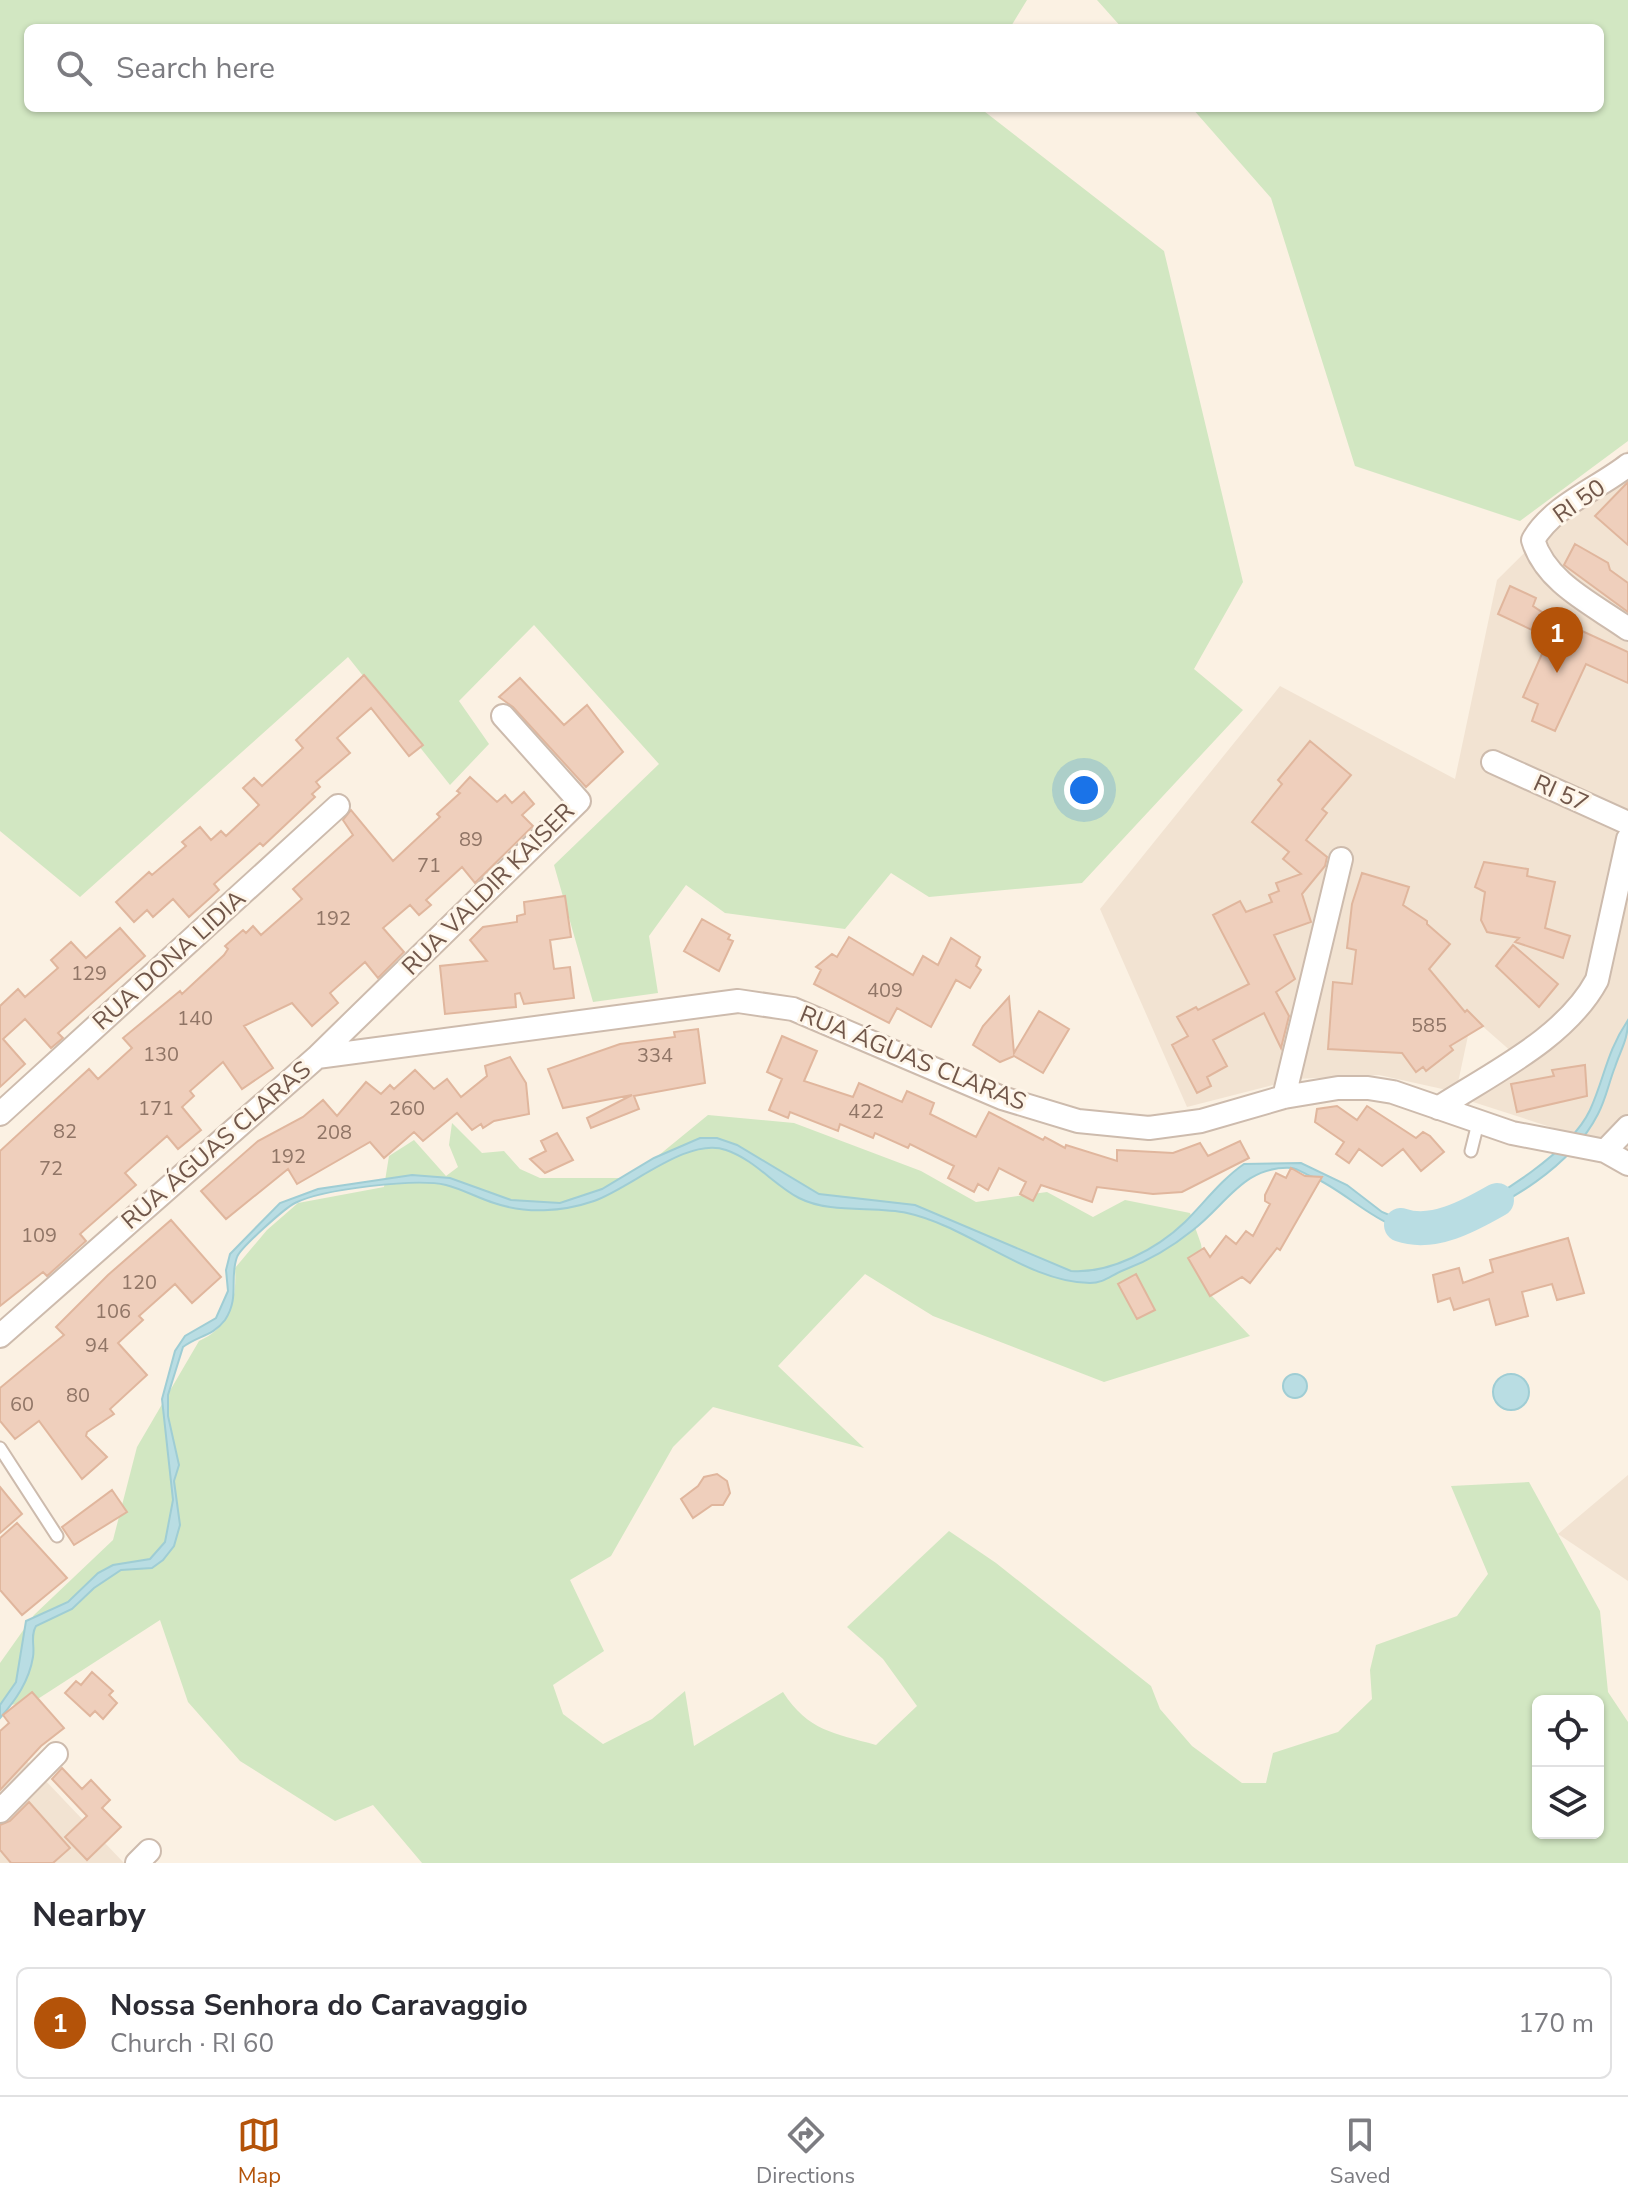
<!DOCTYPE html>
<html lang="en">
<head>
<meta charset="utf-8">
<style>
  :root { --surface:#fff; --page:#f7f7f7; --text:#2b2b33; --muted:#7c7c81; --line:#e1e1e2; --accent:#b45309 }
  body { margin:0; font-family:"Nunito Sans",sans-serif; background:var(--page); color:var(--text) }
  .controls { position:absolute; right:24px; bottom:24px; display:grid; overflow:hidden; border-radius:12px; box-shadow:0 2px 6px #0004 }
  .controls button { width:72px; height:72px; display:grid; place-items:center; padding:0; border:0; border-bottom:2px solid var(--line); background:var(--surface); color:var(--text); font:40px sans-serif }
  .you { position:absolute; left:1084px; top:790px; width:28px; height:28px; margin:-20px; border:6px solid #fff; border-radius:50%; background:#1a73e8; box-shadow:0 0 0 12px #1a73e833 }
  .badge { display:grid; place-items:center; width:52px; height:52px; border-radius:50%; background:var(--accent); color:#fff; font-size:26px; font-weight:700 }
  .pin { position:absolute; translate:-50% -66px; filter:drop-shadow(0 2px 4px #0008) }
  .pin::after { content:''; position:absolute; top:42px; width:28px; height:24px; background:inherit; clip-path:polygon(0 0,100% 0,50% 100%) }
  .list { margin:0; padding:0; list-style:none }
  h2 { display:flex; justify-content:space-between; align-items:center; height:104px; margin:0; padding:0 32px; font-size:34px }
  h2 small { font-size:26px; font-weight:400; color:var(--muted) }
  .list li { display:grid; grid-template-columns:52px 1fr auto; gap:24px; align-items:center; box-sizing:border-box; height:112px; margin:0 16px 16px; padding:0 16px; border:2px solid var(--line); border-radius:12px }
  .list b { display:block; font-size:30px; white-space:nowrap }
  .list p { margin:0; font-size:26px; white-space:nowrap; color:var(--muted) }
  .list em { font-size:26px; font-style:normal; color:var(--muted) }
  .icon { flex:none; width:44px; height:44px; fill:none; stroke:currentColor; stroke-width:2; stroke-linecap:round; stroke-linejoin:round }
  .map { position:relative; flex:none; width:1628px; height:1863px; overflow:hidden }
  .search { position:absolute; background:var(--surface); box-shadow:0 2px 6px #0004; left:24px; right:24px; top:24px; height:88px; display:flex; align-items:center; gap:20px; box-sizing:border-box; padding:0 28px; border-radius:12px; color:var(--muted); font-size:30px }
  .sheet { height:232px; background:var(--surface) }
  nav { display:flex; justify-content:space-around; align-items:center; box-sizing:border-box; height:112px; border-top:2px solid var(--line); background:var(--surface); font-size:22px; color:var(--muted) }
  nav a { display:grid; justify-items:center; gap:4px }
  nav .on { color:var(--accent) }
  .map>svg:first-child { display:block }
  .residential { fill:#f2e3d2 }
  .green { fill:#d2e7c2; fill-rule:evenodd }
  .water { fill:#b9dde3; stroke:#9fcdd4; stroke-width:2 }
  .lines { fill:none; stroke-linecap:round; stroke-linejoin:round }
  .river { stroke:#b9dde3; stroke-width:34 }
  .building { fill:#efcfbc; stroke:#e0b69d; stroke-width:2 }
  .service-casing { stroke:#cdbbad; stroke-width:15 }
  .minor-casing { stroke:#cdbbad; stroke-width:26 }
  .service { stroke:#fff; stroke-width:11 }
  .minor { stroke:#fff; stroke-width:22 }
  .labels { text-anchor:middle; stroke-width:6; stroke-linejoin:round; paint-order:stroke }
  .number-label { font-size:20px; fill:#907566 }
  .street-label { font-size:24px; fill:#71574a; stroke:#fef5e8 }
</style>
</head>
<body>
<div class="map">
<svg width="1628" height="1863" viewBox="0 0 1628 1863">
  <rect width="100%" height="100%" fill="#fbf1e3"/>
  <path class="residential" d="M 1628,450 L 1628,1152 L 1473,1102 L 1513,1053 L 1472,1017 L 1456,1092 L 1379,1075 L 1296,1079 L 1187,1107 L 1100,909 L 1280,686 L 1455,779 L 1497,580 Z
    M 1628,1475 L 1628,1581 L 1558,1534 Z
    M 0,1732 L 23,1757 L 124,1863 L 0,1863 Z"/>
  <path class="green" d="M 0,0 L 1027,0 L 1010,28 L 28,28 L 28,108 L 980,108 L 1164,251 L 1243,582 L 1194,669 L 1243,710 L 1082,883 L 929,897 L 891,873 L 845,929 L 725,913 L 686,885 L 649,936 L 658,993 L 593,1002 L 554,865 L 659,764 L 534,625 L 459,701 L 489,744 L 450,785 L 348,657 L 80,897 L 0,831 Z
    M 1097,0 L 1628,0 L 1628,441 L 1520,521 L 1355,466 L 1271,198 L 1192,108 L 1600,108 L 1600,28 L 1122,28 Z
    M 708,1115 L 794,1123 L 921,1171 L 976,1202 L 1047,1192 L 1093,1217 L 1125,1200 L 1190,1213 L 1201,1244 L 1209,1293 L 1250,1336 L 1104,1382 L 933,1316 L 865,1274 L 778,1366 L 864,1448 L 713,1407 L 673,1447 L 611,1556 L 570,1580 L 604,1651 L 553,1685 L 563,1714 L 603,1744 L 652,1719 L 685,1691 L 694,1746 L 783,1692 C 808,1731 834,1733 876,1745 L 917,1706 L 883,1659 L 847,1627 L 949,1531 L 996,1563 L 1151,1686 L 1160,1709 L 1192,1746 L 1242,1783 L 1266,1783 L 1273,1753 L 1338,1732 L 1372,1699 L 1370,1670 L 1376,1645 L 1457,1616 L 1488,1574 L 1451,1486 L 1529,1482 L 1600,1611 L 1608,1692 L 1628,1722 L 1628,1863 L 422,1863 L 373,1805 L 335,1821 L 240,1761 L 188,1702 L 160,1620 L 30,1704 L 0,1705 L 0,1663 L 34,1615 L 113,1540 L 137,1447 L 199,1341 C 230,1327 237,1300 235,1268 L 267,1230 L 298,1203 L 384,1187 L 389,1156 L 414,1140 L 446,1176 L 458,1167 L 449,1145 L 452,1123 L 482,1153 L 504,1151 L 520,1169 L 540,1178 L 631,1178 ZM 1538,1701 L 1598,1701 L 1598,1833 L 1538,1833 Z"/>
  <path class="water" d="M 1628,1020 C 1628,1040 1621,1049 1615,1067 C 1609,1082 1606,1099 1598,1114 C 1571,1167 1507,1205 1453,1225 L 1457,1215 C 1499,1197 1570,1152 1590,1110 C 1605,1077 1606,1053 1628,1020 Z
    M 700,1138 L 717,1138 L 737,1145 L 819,1194 L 915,1205 L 1071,1271 C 1110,1274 1157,1249 1185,1222 C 1204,1203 1222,1179 1244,1164 L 1301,1163 L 1347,1185 L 1382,1212 L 1415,1226 L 1445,1219 L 1442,1229 C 1390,1244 1356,1196 1313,1177 C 1307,1175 1298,1169 1292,1168 C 1244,1165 1227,1204 1193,1230 C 1172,1247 1148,1261 1124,1270 C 1111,1275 1104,1283 1090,1283 C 1029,1283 968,1226 907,1213 C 874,1206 830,1214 799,1198 C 774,1185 755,1160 726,1150 C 688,1136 631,1188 594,1201 C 562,1212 526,1214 494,1203 C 478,1198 462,1189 446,1185 C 416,1178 323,1189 295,1203 C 285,1208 240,1248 237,1257 C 229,1279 240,1297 225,1320 C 213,1336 197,1336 183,1347 L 168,1395 L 168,1416 L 179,1465 L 174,1481 L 180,1525 L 174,1546 L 163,1560 L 152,1568 L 121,1570 L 94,1588 L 72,1609 L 36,1626 C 30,1636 35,1646 33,1657 C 29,1681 16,1700 0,1718 L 0,1705 L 16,1682 L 26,1621 L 68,1602 L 98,1573 L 113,1565 L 150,1559 L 165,1542 L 173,1500 L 162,1399 L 175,1351 L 185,1336 L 216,1318 L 228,1291 L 226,1270 L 230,1254 L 280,1203 L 318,1189 L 412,1175 L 450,1178 L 511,1200 L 560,1203 L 602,1189 L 654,1158 Z
    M1493 1392a18 18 0 1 1 36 0a18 18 0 1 1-36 0Z
    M1283 1386a12 12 0 1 1 24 0a12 12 0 1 1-24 0Z"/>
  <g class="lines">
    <path class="river" d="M 1401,1225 C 1433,1236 1469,1216 1497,1200"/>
  </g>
  <path class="building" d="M 1628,482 L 1628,545 L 1595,516 Z
    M 1575,544 L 1608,563 L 1610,570 L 1628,583 L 1628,612 L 1564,565 Z
    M 1510,586 L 1536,598 L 1533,606 L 1545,614 L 1628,652 L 1628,683 L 1586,664 L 1555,731 L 1532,721 L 1538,704 L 1523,697 L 1549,638 L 1498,614 Z
    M 364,675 L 423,745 L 409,756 L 371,708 L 337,738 L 350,753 L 316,782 L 320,787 L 312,794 L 315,797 L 263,846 L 260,843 L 214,884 L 219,890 L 189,917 L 173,899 L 153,917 L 147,910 L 134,922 L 116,902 L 149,872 L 152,875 L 186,846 L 182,842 L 200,827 L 211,840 L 221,831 L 226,836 L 259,805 L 243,788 L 254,778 L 262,786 L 303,748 L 296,740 Z
    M 520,678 L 564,725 L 587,705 L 623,752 L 586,787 L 513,707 L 499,697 Z
    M 1310,741 L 1351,775 L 1322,809 L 1327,813 L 1306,840 L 1327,857 L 1325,866 L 1302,894 L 1311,922 L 1274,935 L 1295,979 L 1276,992 L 1289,1016 L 1281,1048 L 1264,1013 L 1213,1040 L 1227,1066 L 1207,1077 L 1211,1086 L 1197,1093 L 1172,1045 L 1188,1036 L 1177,1017 L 1196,1007 L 1198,1010 L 1249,984 L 1213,915 L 1240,901 L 1246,912 L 1272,902 L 1269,895 L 1279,891 L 1276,883 L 1301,874 L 1283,859 L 1289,852 L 1252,822 L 1282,784 L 1278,780 Z
    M 470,777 L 497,802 L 505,795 L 512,803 L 524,792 L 534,804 L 522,815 L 533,826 L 475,883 L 462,867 L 426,900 L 431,905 L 419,915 L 410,905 L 383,928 L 404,952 L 378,978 L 365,962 L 330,993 L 338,1003 L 312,1026 L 292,1003 L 244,1026 L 273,1068 L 242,1089 L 223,1062 L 190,1091 L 194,1096 L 182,1107 L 201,1130 L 178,1149 L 167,1136 L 125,1173 L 136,1185 L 80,1234 L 86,1241 L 47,1276 L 43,1272 L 0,1306 L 0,1151 L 89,1069 L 98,1079 L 132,1048 L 123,1038 L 180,991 L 182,994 L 224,955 L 228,949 L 225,946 L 243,930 L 246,933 L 253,926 L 261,935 L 302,899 L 293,889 L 353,835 L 343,820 L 351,810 L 393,861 L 440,817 L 437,814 L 460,793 L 457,791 Z
    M 1484,862 L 1528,869 L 1527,876 L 1555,882 L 1545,928 L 1570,936 L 1563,958 L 1515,942 L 1519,938 L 1487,932 L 1481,920 L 1485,892 L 1475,887 Z
    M 1362,873 L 1409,887 L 1403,905 L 1427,921 L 1427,924 L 1450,944 L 1429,969 L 1465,1012 L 1467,1010 L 1483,1026 L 1450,1046 L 1453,1050 L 1426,1071 L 1423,1067 L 1416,1072 L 1402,1053 L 1328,1049 L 1333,982 L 1352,984 L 1356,950 L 1347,948 L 1352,904 Z
    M 565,896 L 571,937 L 550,940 L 554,969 L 570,967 L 574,998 L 524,1004 L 520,993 L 515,994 L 516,1007 L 445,1014 L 440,966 L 487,961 L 470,940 L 483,927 L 517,922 L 517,916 L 525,914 L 524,902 Z
    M 702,919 L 730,935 L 728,939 L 733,941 L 719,971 L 684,951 Z
    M 120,928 L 145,956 L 58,1033 L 63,1038 L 51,1048 L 25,1019 L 3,1039 L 25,1064 L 0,1087 L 0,1006 L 18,989 L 25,997 L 58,968 L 51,960 L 71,942 L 86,958 Z
    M 849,937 L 913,975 L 923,956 L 938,965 L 951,938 L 980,957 L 976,966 L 981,970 L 970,988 L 956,980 L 931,1027 L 897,1008 L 889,1023 L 814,984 L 821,970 L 816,967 L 832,954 L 837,957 Z
    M 1513,945 L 1558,984 L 1539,1007 L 1496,966 Z
    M 1009,997 L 1014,1053 L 1039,1011 L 1069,1029 L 1043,1073 L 1014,1056 L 1000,1062 L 973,1045 L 983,1026 Z
    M 698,1029 L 705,1083 L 634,1096 L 639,1109 L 591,1128 L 587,1118 L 632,1095 L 563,1108 L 548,1069 L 620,1044 L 675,1037 L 674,1032 Z
    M 782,1036 L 817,1051 L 804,1081 L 853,1097 L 859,1083 L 902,1102 L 907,1091 L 934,1103 L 930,1114 L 976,1137 L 989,1112 L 1043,1140 L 1045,1137 L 1065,1148 L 1066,1145 L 1117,1161 L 1117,1150 L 1173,1153 L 1200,1143 L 1208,1156 L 1240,1141 L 1249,1158 L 1182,1192 L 1153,1194 L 1097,1187 L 1092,1202 L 1041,1185 L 1033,1201 L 1020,1194 L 1026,1182 L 999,1168 L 988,1190 L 978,1184 L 974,1192 L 948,1178 L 954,1166 L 910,1144 L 908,1148 L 875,1133 L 873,1138 L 840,1124 L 838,1131 L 790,1112 L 788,1118 L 769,1110 L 782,1079 L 767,1072 Z
    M 510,1057 L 526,1083 L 529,1114 L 494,1121 L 483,1128 L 481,1124 L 472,1130 L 457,1113 L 423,1141 L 414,1132 L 384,1158 L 370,1142 L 297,1184 L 288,1169 L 226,1219 L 201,1191 L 258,1141 L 303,1117 L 323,1100 L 337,1116 L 366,1082 L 381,1094 L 390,1085 L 394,1089 L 415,1070 L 434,1089 L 447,1079 L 461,1097 L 487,1076 L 485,1066 Z
    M 1585,1065 L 1587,1096 L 1517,1112 L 1511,1084 L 1554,1076 L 1552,1070 Z
    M 1337,1106 L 1357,1120 L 1367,1106 L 1416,1138 L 1423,1132 L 1430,1136 L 1444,1152 L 1421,1171 L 1403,1149 L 1382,1166 L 1359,1149 L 1349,1163 L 1336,1154 L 1344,1142 L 1315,1122 L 1317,1109 Z
    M 557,1133 L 573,1160 L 545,1173 L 530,1159 L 546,1151 L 541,1141 Z
    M 1291,1168 L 1305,1176 L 1322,1177 L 1280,1250 L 1277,1248 L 1250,1283 L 1242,1277 L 1210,1296 L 1188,1258 L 1204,1248 L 1210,1257 L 1226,1236 L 1236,1244 L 1246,1231 L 1253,1236 L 1270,1204 L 1265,1201 L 1265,1195 L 1276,1173 L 1286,1178 Z
    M 171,1220 L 221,1277 L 192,1303 L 175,1284 L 139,1316 L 143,1320 L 118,1343 L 147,1375 L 110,1409 L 114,1414 L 87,1432 L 86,1436 L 107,1457 L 82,1479 L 39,1421 L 15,1439 L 0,1421 L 0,1388 L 64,1335 L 56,1327 L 108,1275 Z
    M 1568,1238 L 1584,1293 L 1557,1300 L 1552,1284 L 1522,1292 L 1528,1316 L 1496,1325 L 1489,1299 L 1454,1310 L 1450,1298 L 1438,1302 L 1433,1275 L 1459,1268 L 1463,1283 L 1493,1272 L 1490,1260 Z
    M 1136,1274 L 1155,1310 L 1137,1319 L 1118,1284 Z
    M 717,1474 L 727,1481 L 730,1493 L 723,1505 L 712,1505 L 693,1518 L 681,1499 L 698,1486 L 704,1477 Z
    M 0,1487 L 22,1514 L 0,1533 Z
    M 112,1490 L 127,1512 L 74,1545 L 62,1527 Z
    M 17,1523 L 67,1578 L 22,1615 L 0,1590 L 0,1538 Z
    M 92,1672 L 113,1691 L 109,1695 L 117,1703 L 103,1719 L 95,1711 L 90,1716 L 65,1693 L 76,1681 L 81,1685 Z
    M 32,1692 L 64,1728 L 41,1746 L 0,1790 L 0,1731 L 9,1723 L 3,1715 Z
    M 62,1768 L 82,1789 L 91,1780 L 110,1800 L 102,1808 L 121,1827 L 87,1860 L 65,1837 L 87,1816 L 52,1779 Z
    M 29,1802 L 70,1848 L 53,1863 L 11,1863 L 0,1850 L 0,1825 L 10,1821 Z"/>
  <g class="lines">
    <g class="service-casing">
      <path id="service" d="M 1471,1151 L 1478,1123
        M 0,1448 L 57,1536"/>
    </g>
    <g class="minor-casing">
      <path id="minor" d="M 1628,465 C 1599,488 1552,506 1533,540 C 1546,583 1593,604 1628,629
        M 1493,762 L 1628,823
        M 317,1057 L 579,801 L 503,716
        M 1284,1097 L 1341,859
        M 1438,1108 C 1492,1073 1566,1038 1597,980 L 1628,839
        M 0,1114 L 338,806
        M 1605,1151 L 1628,1127
        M 0,1336 L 317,1057 L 738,1001 L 793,1009 L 1002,1098 L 1078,1121 L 1149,1128 L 1201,1121 L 1284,1097 L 1338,1088 L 1368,1088 L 1393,1092 L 1512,1133 L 1605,1151 L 1628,1164
        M 0,1811 L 56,1754
        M 137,1863 L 149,1851"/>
    </g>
    <use href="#service" class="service"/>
    <use href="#minor" class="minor"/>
  </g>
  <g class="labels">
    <g class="number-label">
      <text x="471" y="846">89</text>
      <text x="429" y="872">71</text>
      <text x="333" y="925">192</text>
      <text x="89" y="980">129</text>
      <text x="885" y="997">409</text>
      <text x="195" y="1025">140</text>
      <text x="1429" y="1032">585</text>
      <text x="161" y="1061">130</text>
      <text x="655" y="1062">334</text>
      <text x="156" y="1115">171</text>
      <text x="407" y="1115">260</text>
      <text x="866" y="1118">422</text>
      <text x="65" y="1138">82</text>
      <text x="334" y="1139">208</text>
      <text x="288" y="1163">192</text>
      <text x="51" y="1175">72</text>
      <text x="39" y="1242">109</text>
      <text x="139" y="1289">120</text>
      <text x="113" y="1318">106</text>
      <text x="97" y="1352">94</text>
      <text x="78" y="1402">80</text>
      <text x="22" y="1411">60</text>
    </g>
    <g class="street-label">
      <text transform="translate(1579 501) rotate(-35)" y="8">RI 50</text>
      <text transform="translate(1561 793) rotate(24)" y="8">RI 57</text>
      <text transform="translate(488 889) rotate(-45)" y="8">RUA VALDIR KAISER</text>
      <text transform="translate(169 960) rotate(-42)" y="8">RUA DONA LIDIA</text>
      <text transform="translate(913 1058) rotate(22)" y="8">RUA ÁGUAS CLARAS</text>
      <text transform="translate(216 1145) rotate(-41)" y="8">RUA ÁGUAS CLARAS</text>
    </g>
  </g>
</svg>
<div class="controls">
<button><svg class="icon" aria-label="locate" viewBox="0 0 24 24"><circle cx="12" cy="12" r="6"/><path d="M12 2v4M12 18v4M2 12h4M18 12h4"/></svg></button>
<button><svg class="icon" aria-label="layers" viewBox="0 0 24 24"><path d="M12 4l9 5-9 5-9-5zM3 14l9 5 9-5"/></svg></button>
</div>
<div class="you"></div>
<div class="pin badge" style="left:1557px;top:673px">1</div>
<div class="search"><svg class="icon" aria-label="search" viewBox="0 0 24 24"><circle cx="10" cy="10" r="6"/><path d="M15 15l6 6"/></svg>Search here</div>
</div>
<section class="sheet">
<h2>Nearby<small></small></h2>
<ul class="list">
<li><span class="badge">1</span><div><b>Nossa Senhora do Caravaggio</b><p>Church · RI 60</p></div><em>170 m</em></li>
</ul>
</section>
<nav>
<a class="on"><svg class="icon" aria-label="map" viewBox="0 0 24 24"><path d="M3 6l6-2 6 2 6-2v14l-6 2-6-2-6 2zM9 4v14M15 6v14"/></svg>Map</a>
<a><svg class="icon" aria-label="directions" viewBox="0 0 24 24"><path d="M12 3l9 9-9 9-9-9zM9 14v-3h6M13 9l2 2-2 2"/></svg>Directions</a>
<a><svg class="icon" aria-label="saved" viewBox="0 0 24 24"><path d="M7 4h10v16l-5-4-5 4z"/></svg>Saved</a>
</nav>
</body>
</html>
